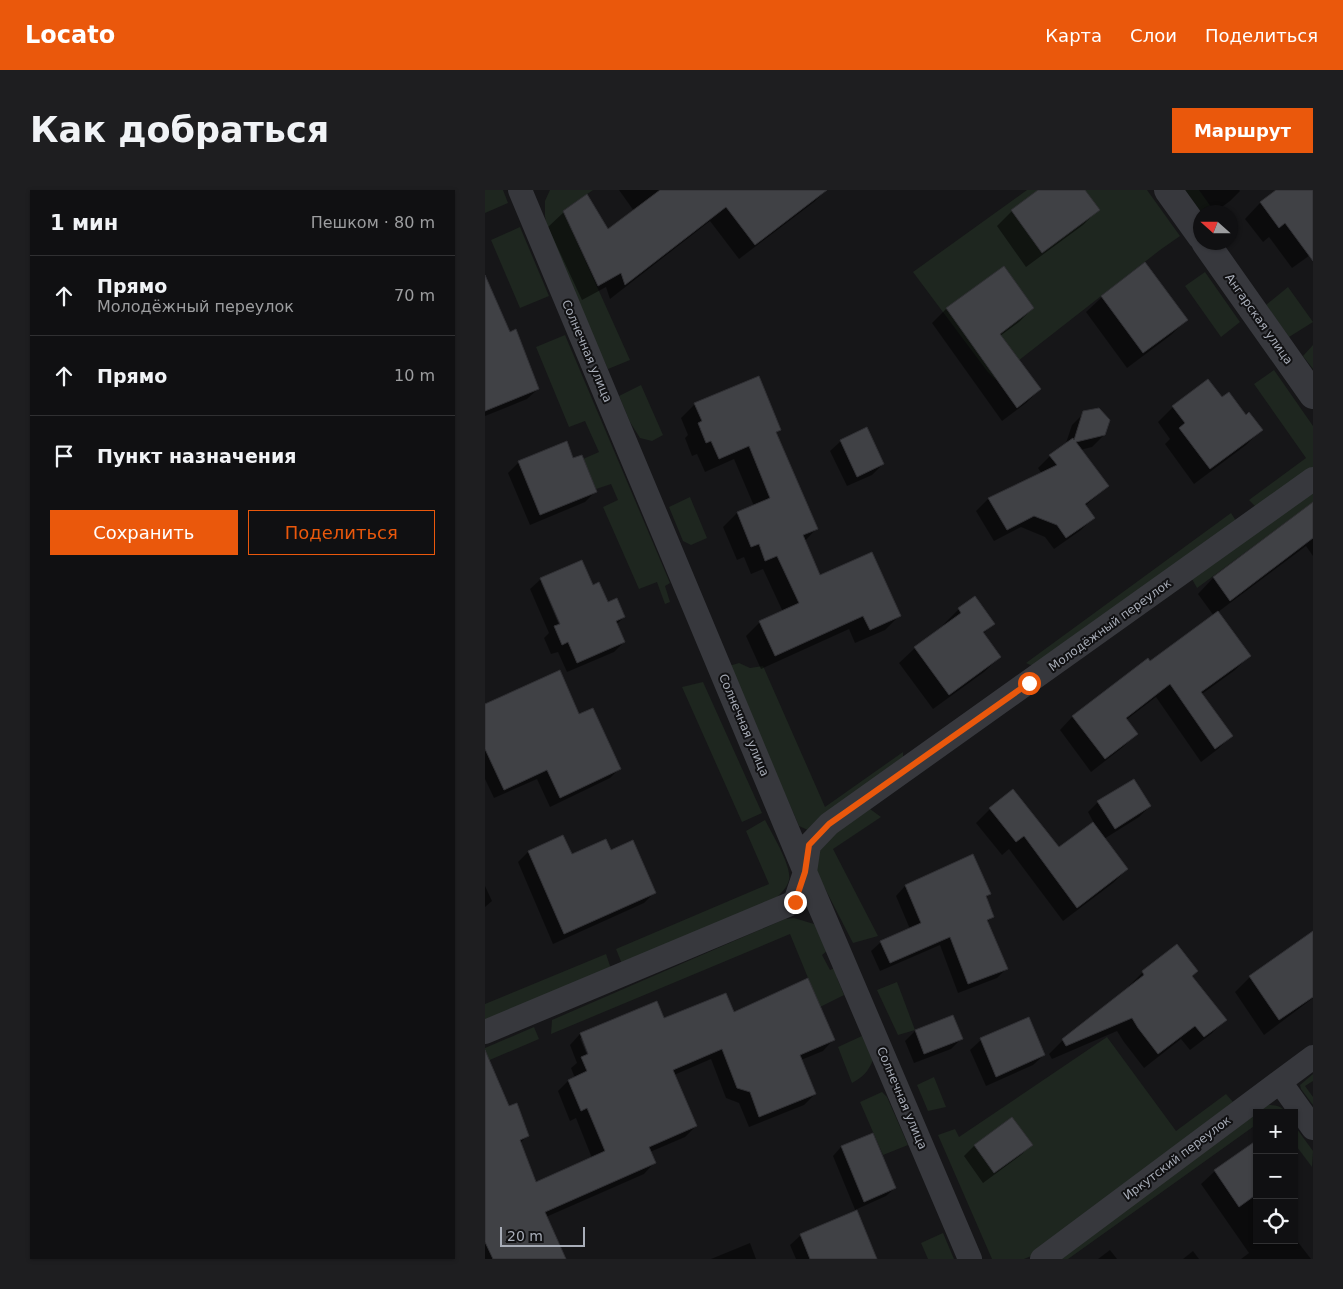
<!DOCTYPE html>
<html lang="ru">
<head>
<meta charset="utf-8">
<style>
  :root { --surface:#101012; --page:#1e1e20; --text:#f1f3f6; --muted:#9c9d9f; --line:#303032; --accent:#ea580c }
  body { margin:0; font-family:"DejaVu Sans",sans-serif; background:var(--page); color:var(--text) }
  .controls { position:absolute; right:15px; bottom:15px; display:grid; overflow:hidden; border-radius:0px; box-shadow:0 1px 4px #0004 }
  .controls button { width:45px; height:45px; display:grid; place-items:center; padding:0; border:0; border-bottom:1px solid var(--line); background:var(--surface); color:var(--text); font:25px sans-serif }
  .compass { position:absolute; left:708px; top:15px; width:45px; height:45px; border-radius:50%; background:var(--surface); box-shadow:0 1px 4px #0004; rotate:291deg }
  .scale { position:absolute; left:15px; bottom:12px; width:85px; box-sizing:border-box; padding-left:5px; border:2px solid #a8adb8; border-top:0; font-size:14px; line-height:18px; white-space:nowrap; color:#a8adb8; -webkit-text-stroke:4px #111113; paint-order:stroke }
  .stop { position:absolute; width:15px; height:15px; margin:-11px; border:4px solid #ea580c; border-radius:50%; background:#fff }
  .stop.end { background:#ea580c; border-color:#fff; box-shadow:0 1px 5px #0008 }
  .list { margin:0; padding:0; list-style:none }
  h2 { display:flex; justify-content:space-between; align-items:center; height:65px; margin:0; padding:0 20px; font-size:21px }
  h2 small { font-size:16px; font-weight:400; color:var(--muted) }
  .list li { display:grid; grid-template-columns:32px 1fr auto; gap:15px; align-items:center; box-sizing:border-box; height:80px; padding:0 20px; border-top:1px solid var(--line) }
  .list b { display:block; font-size:19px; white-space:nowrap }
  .list p { margin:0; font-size:16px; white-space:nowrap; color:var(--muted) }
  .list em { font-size:16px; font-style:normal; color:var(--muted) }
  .actions { display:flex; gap:10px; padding:15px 20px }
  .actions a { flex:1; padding:11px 0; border:1px solid var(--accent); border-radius:0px; text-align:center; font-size:18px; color:var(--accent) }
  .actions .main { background:var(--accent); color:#fff }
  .icon { flex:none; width:28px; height:28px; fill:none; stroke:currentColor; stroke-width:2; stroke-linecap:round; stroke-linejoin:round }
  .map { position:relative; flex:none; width:828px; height:1069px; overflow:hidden; border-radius:0px }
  header { display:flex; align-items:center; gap:30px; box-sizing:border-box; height:70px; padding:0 25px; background:var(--accent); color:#fff }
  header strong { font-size:24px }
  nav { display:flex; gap:28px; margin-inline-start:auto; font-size:18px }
  .intro { display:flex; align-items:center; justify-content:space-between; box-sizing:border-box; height:120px; padding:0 30px }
  h1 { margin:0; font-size:35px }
  .button { padding:12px 22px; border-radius:0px; background:var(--accent); color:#fff; font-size:18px; font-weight:700 }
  main { display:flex; gap:30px; padding:0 30px }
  aside { flex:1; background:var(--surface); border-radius:0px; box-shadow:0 1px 4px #0004 }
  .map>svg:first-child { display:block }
  .green { fill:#1e261f }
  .shadow { fill:#0007; fill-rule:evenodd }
  .building { fill:#404145; stroke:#303034 }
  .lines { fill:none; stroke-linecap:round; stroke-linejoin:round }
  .minor { stroke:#37383d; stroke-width:24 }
  .tertiary { stroke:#37383d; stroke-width:28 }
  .route { stroke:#ea580c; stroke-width:6 }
  .labels { text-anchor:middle; stroke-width:4; stroke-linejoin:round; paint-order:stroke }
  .street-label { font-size:12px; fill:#a8adb8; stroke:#111113 }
</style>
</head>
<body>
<header>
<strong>Locato</strong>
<nav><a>Карта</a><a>Слои</a><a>Поделиться</a></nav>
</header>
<div class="intro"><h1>Как добраться</h1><a class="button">Маршрут</a></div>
<main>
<aside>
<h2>1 мин<small>Пешком · 80 m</small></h2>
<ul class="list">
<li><svg class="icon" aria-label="ahead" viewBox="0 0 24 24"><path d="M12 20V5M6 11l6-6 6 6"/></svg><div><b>Прямо</b><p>Молодёжный переулок</p></div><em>70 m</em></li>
<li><svg class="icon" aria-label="ahead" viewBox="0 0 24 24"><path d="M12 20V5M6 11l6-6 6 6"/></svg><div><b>Прямо</b></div><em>10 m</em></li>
<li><svg class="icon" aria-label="arrive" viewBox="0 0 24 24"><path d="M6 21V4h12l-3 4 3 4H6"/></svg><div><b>Пункт назначения</b></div></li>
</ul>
<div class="actions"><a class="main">Сохранить</a><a>Поделиться</a></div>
</aside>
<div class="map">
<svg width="828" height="1069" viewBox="0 0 828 1069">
  <rect width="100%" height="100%" fill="#161618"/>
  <path class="green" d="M 0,0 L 18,0 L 23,13 L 0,23 Z
    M 65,0 L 108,0 L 78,21 L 145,170 L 123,179 L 64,54 L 60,26 L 60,11 Z
    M 542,0 L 662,0 L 695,46 L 675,60 L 510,189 L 502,181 L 428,82 Z
    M 700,0 L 714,0 L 729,21 L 716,22 Z
    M 35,37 L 64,106 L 35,118 L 6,50 Z
    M 720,82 L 755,132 L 736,147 L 700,96 Z
    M 803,97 L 828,132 L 804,147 L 781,115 Z
    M 80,145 L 185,393 L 180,396 L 185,412 L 180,414 L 172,392 L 154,399 L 118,317 L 133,310 L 126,294 L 111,299 L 98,269 L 114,262 L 100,231 L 84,237 L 51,157 Z
    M 828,155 L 828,179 L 818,166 Z
    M 789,180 L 828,236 L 828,278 L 773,319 L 764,310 L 821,268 L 769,194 Z
    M 156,195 L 178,245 L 167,251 L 155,248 L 145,232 L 134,206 Z
    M 828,297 L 828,312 L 712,398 L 707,389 Z
    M 205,307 L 222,348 L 206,355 L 198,351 L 184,317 Z
    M 746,323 L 753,334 L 552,478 L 541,473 Z
    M 254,473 L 265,478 L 278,476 L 340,617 L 418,562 L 418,570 L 325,641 L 314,636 L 244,476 Z
    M 218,492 L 277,623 L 257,632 L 197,497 Z
    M 385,619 L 396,627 L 348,659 L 393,746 L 368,753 L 330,679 L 333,658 L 339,651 Z
    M 280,630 C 287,644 307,676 304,690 C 302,698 296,703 290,709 L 137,774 L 131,759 L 284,694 L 261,641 Z
    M 309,728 L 329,734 L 343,760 L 337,765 L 345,780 L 352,777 L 356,786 L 352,788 L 359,805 L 335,817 L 305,744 L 66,844 L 67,830 L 300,729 Z
    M 121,764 L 126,779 L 0,832 L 0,814 Z
    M 412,792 L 430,840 L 413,845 L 392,800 Z
    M 49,837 L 54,849 L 0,872 L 0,858 Z
    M 377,846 L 388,870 C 383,882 378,887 367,893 L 353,857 Z
    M 622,847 L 691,941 L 741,904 L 748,912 L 556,1062 L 539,1069 L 507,1069 L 453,945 L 470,939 L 474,947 Z
    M 828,884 L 828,891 L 820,896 L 828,907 L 828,915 L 816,899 L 815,895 Z
    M 449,887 L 461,917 L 443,921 L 432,895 Z
    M 397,902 L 402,907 L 423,955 L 398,965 L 375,912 Z
    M 783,915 C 792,915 796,916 802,923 L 772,923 Z
    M 772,923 L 772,934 L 583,1069 L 564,1069 Z
    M 809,935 L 828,961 L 827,977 L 809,953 Z
    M 458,1043 L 469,1069 L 443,1069 L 436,1053 Z"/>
  <path class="shadow" d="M 134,0 L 341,0 L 329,12 L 254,69 L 225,31 L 125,109 L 121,97 L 97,110 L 63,37 L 79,22 L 122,41 L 149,21 Z
    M 555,0 L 599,0 L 613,20 L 598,35 L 541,77 L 512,36 L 527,21 Z
    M 696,0 L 754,0 L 755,1 L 745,11 L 730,22 L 716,22 Z
    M 793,0 L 828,0 L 828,63 L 807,78 L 784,47 L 778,52 L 760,29 L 775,13 Z
    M 519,78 L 548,118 L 534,132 L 515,146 L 555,199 L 541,213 L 517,231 L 447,133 L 461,119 Z
    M 0,88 L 24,143 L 53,199 L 42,209 L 0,226 Z
    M 617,107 L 701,130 L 686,145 L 642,178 L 601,122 Z
    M 210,214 L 295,239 L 291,243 L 331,339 L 320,351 L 335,387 L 414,426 L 400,440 L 370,453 L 364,439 L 276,479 L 261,446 L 275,432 L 298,422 L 278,379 L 266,384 L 259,367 L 252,370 L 238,337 L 252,323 L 269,316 L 249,269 L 220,282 L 212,264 L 207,266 L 200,248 L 203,245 L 196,228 Z
    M 688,217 L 760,227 L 776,240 L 761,255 L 709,294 L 680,254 L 685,249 L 673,232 Z
    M 599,223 L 619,245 L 607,257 L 595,260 L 623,296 L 600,316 L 608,328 L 596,340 L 569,359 L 560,347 L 536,337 L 509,351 L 491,321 L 503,309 L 557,284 L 553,278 L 565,266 L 580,256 L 587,235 Z
    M 356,251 L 398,274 L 387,285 L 362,296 L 345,261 Z
    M 88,270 L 110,302 L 100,312 L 45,335 L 23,283 L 34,272 Z
    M 828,313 L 828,366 L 821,356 L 733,422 L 764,466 L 750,480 L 717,504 L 746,546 L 733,559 L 716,572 L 671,507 L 641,530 L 651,544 L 638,557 L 606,582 L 575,540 L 588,526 L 729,426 L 713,404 L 728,388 Z
    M 56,389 L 107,397 L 122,413 L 139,427 L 131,435 L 139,452 L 129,462 L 82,482 L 73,462 L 66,464 L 59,448 L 64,443 L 45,399 ZM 56,392 L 58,392 L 79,439 L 76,440 Z
    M 489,407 L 508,433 L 498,444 L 515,467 L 499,482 L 448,519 L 414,473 L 430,458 L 459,436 L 458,435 L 474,419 Z
    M 0,515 L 94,526 L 135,578 L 125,588 L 65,617 L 52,589 L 9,608 L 0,589 Z
    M 613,612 L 665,616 L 654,627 L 619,649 L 642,679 L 628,693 L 578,731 L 524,659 L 517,665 L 491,633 L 505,619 L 574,659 L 609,633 L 603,622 Z
    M 78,647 L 86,665 L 125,661 L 169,703 L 159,713 L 68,754 L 33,672 L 43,662 Z
    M 488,666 L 505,704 L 500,708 L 507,727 L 502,732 L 522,778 L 512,788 L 473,803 L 455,755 L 395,781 L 386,761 L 396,752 L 425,739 L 411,706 L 420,696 Z
    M 0,696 L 7,711 L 0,717 Z
    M 828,743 L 828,779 L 825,780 L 828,784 L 828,808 L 779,845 L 750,802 L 765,787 Z
    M 691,755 L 706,787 L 740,830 L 726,844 L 705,860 L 696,849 L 659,878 L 639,852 L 632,841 L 567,869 L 564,864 L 578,850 L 645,798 L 644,796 L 658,782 Z
    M 249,823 L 348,850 L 338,861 L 316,870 L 330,904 L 319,915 L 264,937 L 254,913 L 241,908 L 226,869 L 189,885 L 211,936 L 200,947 L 165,962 L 169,973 L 159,984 L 61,1027 L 79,1069 L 0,1069 L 0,897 L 23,918 L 43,945 L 35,953 L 50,993 L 107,968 L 91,928 L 85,931 L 73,901 L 83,891 L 90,888 L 86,878 L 92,873 L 85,855 L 95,844 L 179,830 ZM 95,848 L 98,848 L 107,869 L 104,870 Z
    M 430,841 L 476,849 L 466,859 L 429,873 L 420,851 Z
    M 496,850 L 559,865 L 548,875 L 501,896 L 485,860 Z
    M 527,929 L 546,955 L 536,965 L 498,993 L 479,966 L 489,956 Z
    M 387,944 L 410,998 L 401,1006 L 370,1020 L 391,1069 L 311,1069 L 305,1055 L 316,1045 L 371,1022 L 348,966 L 356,957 Z
    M 772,951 L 772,1050 L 809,1050 L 809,1047 L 826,1069 L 756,1069 L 764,1063 L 716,994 L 730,981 Z
    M 265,1053 L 271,1069 L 226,1069 Z
    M 625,1060 L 632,1069 L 613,1069 Z
    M 708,1061 L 714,1069 L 698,1069 Z"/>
  <path class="building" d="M 175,0 L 342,0 L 270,55 L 241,17 L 140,95 L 136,83 L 113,96 L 78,21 L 102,4 L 123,39 Z
    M 553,0 L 600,0 L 615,20 L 557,63 L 526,20 Z
    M 791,0 L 828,0 L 828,71 L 800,33 L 794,38 L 775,12 Z
    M 660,72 L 703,130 L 658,163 L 616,106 Z
    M 519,76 L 549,118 L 515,144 L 556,199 L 532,218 L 461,118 Z
    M 0,85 L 25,142 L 31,139 L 54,199 L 0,221 Z
    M 274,186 L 296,240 L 291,242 L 333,339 L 318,345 L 335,385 L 387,362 L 416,426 L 385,440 L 378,426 L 290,466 L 274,431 L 314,413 L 292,366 L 280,371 L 274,354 L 266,357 L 252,322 L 285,308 L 264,256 L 234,269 L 226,251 L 221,253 L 213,233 L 217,231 L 209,213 Z
    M 723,189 L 737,207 L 744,202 L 761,225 L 764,222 L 778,240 L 725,279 L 694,238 L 700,233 L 687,216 Z
    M 614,218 L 625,230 L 620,245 L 591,252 L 624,296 L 600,314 L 610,328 L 581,348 L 572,335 L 549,326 L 522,340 L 503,308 L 572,275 L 564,265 L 588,248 L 589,250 L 598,221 Z
    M 382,237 L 399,274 L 372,287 L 355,250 Z
    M 82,251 L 88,268 L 97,265 L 112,302 L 55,325 L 33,271 Z
    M 828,312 L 828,348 L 745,411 L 728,387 Z
    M 97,370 L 108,395 L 114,392 L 123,412 L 132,408 L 140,427 L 131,431 L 140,452 L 92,473 L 83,452 L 77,455 L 69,436 L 75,434 L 55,388 Z
    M 490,406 L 510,434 L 498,442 L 516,467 L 464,505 L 429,457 L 476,423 L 473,418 Z
    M 733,421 L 766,466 L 716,502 L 748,546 L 730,559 L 685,494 L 641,528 L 653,544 L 620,569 L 587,526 L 663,468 L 665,471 Z
    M 75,480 L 94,524 L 108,518 L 136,579 L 75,608 L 62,580 L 19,600 L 0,559 L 0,514 Z
    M 649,589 L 666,616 L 630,639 L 612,611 Z
    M 528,599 L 574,657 L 608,632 L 643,679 L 592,718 L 539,646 L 531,652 L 504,618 Z
    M 78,645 L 87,664 L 121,649 L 126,660 L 148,650 L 171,703 L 79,744 L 43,661 Z
    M 488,664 L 506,704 L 501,706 L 509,727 L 502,730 L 523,779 L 483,794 L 465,747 L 405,773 L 395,751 L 436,733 L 420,695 Z
    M 828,741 L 828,807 L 794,830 L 764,786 Z
    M 692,754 L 713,781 L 707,786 L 742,830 L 719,847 L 710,836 L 673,864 L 653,838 L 647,828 L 581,856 L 577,849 L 659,785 L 657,781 Z
    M 323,788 L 350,850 L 315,865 L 331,904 L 274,927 L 265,902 L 252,898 L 237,859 L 188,880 L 212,936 L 164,957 L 171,973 L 60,1022 L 81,1069 L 8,1069 L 0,1052 L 0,860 L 24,916 L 32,913 L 44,946 L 35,950 L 51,992 L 120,961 L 102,918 L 96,921 L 83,890 L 102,881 L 96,867 L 103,864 L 95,843 L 172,811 L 179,828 L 241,803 L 249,822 Z
    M 468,825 L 478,849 L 439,864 L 430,840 Z
    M 544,827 L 560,865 L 511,887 L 495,848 Z
    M 527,927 L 548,955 L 509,983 L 489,955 Z
    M 388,943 L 411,998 L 379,1012 L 356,956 Z
    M 772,950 L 772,1004 L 754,1017 L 729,980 Z
    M 372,1020 L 392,1069 L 325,1069 L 315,1044 Z"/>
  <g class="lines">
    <path class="minor" d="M 35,0 L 320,682 L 485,1069
      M 0,842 L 310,712 L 320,682 L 324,655 L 344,634 L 828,289
      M 795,892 L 828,938
      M 557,1069 L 828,867"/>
    <path class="tertiary" d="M 683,0 L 716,46
      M 720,52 L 828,205"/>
  </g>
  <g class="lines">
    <path class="route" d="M 310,712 L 320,682 L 324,655 L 344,634 L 544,493"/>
  </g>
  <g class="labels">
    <g class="street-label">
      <text transform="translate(774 129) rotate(55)" y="4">Ангарская улица</text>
      <text transform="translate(102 161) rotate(67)" y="4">Солнечная улица</text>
      <text transform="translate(625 435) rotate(-36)" y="4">Молодёжный переулок</text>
      <text transform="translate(259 535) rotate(67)" y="4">Солнечная улица</text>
      <text transform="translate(417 908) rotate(67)" y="4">Солнечная улица</text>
      <text transform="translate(692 968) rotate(-37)" y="4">Иркутский переулок</text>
    </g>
  </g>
</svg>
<div class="controls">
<button>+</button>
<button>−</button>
<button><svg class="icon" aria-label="locate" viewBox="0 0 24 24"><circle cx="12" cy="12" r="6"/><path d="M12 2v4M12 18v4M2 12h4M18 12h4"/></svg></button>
</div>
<svg class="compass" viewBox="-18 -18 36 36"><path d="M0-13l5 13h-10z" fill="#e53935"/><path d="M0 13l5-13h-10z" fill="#9c9d9f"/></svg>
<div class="scale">20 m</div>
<div class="stop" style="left:544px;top:493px"></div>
<div class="stop end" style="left:310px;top:712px"></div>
</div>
</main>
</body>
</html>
